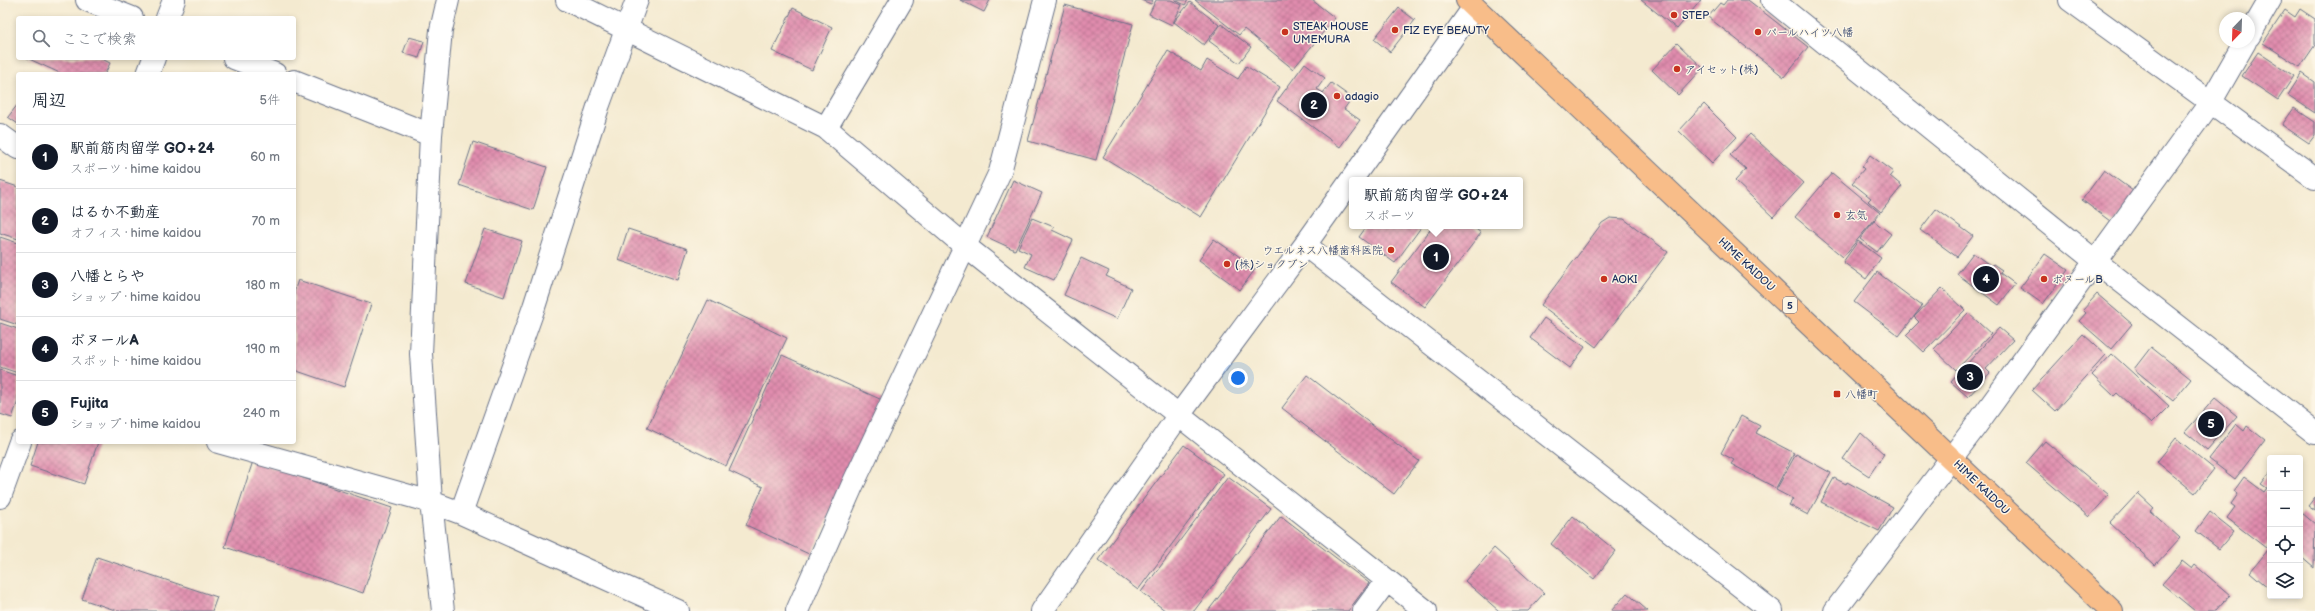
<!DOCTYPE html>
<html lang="ja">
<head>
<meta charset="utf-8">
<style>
  :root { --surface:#fff; --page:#f6f6f7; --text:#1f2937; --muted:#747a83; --line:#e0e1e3; --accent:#111827 }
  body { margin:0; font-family:"Balsamiq Sans","Klee One",sans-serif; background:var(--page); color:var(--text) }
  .controls { position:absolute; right:12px; bottom:12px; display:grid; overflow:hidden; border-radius:4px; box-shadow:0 2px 6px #0003 }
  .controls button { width:36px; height:36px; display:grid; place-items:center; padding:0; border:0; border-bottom:1px solid var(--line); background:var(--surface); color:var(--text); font:20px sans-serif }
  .compass { position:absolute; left:2219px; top:12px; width:36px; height:36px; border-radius:50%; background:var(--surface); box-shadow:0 2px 6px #0003; rotate:203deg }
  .you { position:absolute; left:1238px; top:378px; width:14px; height:14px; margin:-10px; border:3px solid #fff; border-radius:50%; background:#1a73e8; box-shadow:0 0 0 6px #1a73e833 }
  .badge { display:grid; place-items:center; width:26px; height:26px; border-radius:50%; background:var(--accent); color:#fff; font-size:13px; font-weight:700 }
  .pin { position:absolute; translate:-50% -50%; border:2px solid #fff; box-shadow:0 1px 4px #0006 }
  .popup { position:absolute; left:1349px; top:177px; width:174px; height:52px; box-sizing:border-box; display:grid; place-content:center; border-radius:4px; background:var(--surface); filter:drop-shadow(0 1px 3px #0005); font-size:13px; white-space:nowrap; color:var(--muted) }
  .popup b { font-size:15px; color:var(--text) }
  .popup::after { content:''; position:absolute; left:50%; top:100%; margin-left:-8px; border:8px solid transparent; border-top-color:var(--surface) }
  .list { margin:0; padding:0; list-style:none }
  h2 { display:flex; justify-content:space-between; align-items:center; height:52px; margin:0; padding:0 16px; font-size:17px }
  h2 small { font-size:13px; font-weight:400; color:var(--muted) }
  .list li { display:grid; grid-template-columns:26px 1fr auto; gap:12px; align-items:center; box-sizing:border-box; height:64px; padding:0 16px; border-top:1px solid var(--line) }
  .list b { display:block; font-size:15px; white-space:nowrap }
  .list p { margin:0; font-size:13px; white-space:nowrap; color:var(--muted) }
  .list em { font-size:13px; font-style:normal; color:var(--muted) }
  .icon { flex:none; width:22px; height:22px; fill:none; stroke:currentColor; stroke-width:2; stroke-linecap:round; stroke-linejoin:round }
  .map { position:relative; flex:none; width:2315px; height:611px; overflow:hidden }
  .search { position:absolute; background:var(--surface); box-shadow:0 2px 6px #0003; left:16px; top:16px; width:280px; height:44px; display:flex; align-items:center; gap:10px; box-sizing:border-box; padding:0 14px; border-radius:4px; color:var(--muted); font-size:15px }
  .panel { position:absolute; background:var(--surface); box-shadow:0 2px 6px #0003; left:16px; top:72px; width:280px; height:372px; border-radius:4px }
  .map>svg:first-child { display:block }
  .building { fill:url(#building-cross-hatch) }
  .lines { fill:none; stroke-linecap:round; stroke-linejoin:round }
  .minor-casing { stroke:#677086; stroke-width:24 }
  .tertiary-casing { stroke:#677086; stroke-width:24 }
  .primary-casing { stroke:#677086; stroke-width:24 }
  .minor { stroke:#fff; stroke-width:22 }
  .tertiary { stroke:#fff; stroke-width:22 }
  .primary { stroke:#f8bd89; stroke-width:22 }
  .poi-dot { fill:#c8321e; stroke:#fcf5e5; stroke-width:1.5 }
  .labels { text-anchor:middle; stroke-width:3; stroke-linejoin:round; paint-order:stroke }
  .shield { fill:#fcf5e5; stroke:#5e6a86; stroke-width:1 }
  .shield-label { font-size:10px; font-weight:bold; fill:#1b2f5e }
  .poi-label { font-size:11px; fill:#1b2f5e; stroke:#fcf5e5; text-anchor:start }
  .street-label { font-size:11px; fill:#1b2f5e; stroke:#fcf5e5 }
</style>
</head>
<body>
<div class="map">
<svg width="2315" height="611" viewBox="0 0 2315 611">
  <defs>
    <pattern id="building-cross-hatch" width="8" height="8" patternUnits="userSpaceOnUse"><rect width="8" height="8" fill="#e08cad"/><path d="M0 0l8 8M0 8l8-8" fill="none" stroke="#b57390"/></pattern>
  </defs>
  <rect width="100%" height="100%" fill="#fcf5e5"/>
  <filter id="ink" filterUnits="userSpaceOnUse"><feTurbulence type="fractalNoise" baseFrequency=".025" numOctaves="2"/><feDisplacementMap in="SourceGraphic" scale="8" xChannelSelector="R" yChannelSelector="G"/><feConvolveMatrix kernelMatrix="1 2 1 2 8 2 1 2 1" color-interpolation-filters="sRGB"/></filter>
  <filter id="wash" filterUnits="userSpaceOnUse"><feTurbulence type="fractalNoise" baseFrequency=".012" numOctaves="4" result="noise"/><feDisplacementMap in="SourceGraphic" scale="16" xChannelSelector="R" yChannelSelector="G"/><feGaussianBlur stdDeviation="0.9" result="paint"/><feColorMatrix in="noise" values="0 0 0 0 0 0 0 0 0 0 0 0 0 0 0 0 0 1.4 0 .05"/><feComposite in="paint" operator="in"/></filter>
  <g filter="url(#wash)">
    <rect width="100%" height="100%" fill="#f4ead0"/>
    <g id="blocks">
      <path class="building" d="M 960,0 L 990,0 L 984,12 Z
        M 1141,0 L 1153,0 L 1151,4 Z
        M 1156,0 L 1171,0 L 1182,5 L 1172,25 L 1149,14 Z
        M 1175,0 L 1188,0 L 1185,5 Z
        M 1195,0 L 1312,0 L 1335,18 L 1293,69 L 1244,29 L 1239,35 Z
        M 1641,0 L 1701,0 L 1677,29 Z
        M 1727,0 L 1748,0 L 1808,47 L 1784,77 L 1708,17 L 1720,3 L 1723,5 Z
        M 1190,2 L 1219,25 L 1204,45 L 1174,22 Z
        M 1065,5 L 1133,24 L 1096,160 L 1028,141 Z
        M 793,8 L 832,27 L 812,70 L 772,51 Z
        M 1399,8 L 1415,20 L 1390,52 L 1374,39 Z
        M 2300,9 L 2315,19 L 2315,45 L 2300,67 L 2263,43 L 2285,10 L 2295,17 Z
        M 1221,24 L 1251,47 L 1239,63 L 1209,41 Z
        M 409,37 L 424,41 L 419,58 L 403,53 Z
        M 1677,43 L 1703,68 L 1678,95 L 1652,70 Z
        M 1168,51 L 1201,71 L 1207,60 L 1238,79 L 1246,66 L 1280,87 L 1201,217 L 1103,157 Z
        M 2258,52 L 2294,76 L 2278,100 L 2242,76 Z
        M 27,58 L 100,58 L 110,63 L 105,74 L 62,74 Z
        M 1305,63 L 1325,78 L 1317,89 L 1323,93 L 1331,83 L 1352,98 L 1344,109 L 1360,120 L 1340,147 L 1277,101 Z
        M 2302,73 L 2315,82 L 2315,113 L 2288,95 Z
        M 18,104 L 18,124 L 8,117 Z
        M 1704,104 L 1737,137 L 1712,163 L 1679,131 Z
        M 2294,108 L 2315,122 L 2315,135 L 2309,143 L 2282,125 Z
        M 1750,134 L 1804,183 L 1773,217 L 1735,181 L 1746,169 L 1730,155 Z
        M 473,142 L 547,167 L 533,210 L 459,185 Z
        M 1870,155 L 1893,172 L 1890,176 L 1902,186 L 1881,212 L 1868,201 L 1871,198 L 1852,183 L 1864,169 L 1862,167 Z
        M 2104,170 L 2137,194 L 2114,224 L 2082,200 Z
        M 1832,173 L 1880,213 L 1843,257 L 1795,217 Z
        M 1013,180 L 1042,193 L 1015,250 L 987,237 Z
        M 0,181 L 18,187 L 18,239 L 0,233 Z
        M 1936,209 L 1973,236 L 1957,257 L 1920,230 Z
        M 1032,218 L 1054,227 L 1052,230 L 1073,240 L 1054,280 L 1025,267 L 1031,254 L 1018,248 Z
        M 1610,218 L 1624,219 L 1668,252 L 1596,347 L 1541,305 L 1602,223 Z
        M 1874,221 L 1891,234 L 1877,252 L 1860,239 Z
        M 1367,226 L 1422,226 L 1395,263 L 1359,237 Z
        M 1433,226 L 1472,226 L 1481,233 L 1425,307 L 1391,282 Z
        M 485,229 L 522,241 L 504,297 L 466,284 Z
        M 628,229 L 688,249 L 678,280 L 618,260 Z
        M 0,237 L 18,243 L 18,325 L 0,319 Z
        M 1214,239 L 1256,268 L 1240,290 L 1199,260 Z
        M 1858,241 L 1881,258 L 1866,279 L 1843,262 Z
        M 1973,253 L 1991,266 L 1993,264 L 2002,270 L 2000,273 L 2015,284 L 1999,305 L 1957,274 Z
        M 2045,254 L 2068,270 L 2043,304 L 2020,288 Z
        M 1081,258 L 1109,271 L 1106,276 L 1131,288 L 1117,319 L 1064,295 Z
        M 1877,272 L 1922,306 L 1899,336 L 1854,302 Z
        M 298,280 L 371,304 L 344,387 L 294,370 L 294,292 Z
        M 1942,288 L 1965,310 L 1924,352 L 1906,335 L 1919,322 L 1914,317 Z
        M 2097,294 L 2132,324 L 2111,349 L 2079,321 L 2086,313 L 2083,310 Z
        M 708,300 L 787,338 L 726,466 L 647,428 Z
        M 1968,313 L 1991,334 L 1956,370 L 1934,349 Z
        M 1544,318 L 1585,347 L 1570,368 L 1530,338 Z
        M 0,323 L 18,329 L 18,373 L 0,367 Z
        M 1999,328 L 2013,340 L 1986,369 L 1990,373 L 1968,397 L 1951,382 Z
        M 2083,334 L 2106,355 L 2055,411 L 2032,390 Z
        M 2151,347 L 2191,379 L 2173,401 L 2134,369 Z
        M 2112,354 L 2169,406 L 2151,424 L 2117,393 L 2114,396 L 2092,375 Z
        M 782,355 L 882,400 L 811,555 L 746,525 L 763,487 L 729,471 Z
        M 0,370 L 18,376 L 18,401 L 12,418 L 0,414 Z
        M 1307,375 L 1419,461 L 1394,494 L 1282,408 Z
        M 2215,398 L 2237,416 L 2207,450 L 2185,432 Z
        M 1741,416 L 1760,426 L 1756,433 L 1794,453 L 1776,488 L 1731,464 L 1734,460 L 1721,453 Z
        M 2236,424 L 2244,431 L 2247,426 L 2265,440 L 2235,479 L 2209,459 Z
        M 1861,433 L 1884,454 L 1869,476 L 1843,459 Z
        M 2176,438 L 2214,469 L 2195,493 L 2157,462 Z
        M 2045,441 L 2109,495 L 2089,517 L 2026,463 Z
        M 38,442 L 98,442 L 84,484 L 30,466 Z
        M 1184,445 L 1224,474 L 1138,590 L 1098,560 Z
        M 1796,454 L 1831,473 L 1808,515 L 1789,505 L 1793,499 L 1776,490 Z
        M 253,461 L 392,508 L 363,593 L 225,547 Z
        M 2270,473 L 2270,543 L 2266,548 L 2227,518 L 2235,507 L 2231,504 L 2238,494 L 2234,491 L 2244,477 L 2264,492 L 2267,488 L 2261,484 Z
        M 1228,477 L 1271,509 L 1194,611 L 1166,611 L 1141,592 Z
        M 1834,478 L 1846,484 L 1847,482 L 1893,507 L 1879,531 L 1821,502 Z
        M 2138,493 L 2154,508 L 2150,511 L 2180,538 L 2155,565 L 2110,523 Z
        M 2315,497 L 2315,511 L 2308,506 Z
        M 2210,512 L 2234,531 L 2219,549 L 2196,531 Z
        M 2302,513 L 2315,524 L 2314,568 L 2300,556 L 2300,515 Z
        M 1281,516 L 1369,583 L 1348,611 L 1208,611 Z
        M 1573,516 L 1616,551 L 1594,579 L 1551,544 Z
        M 1494,548 L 1544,593 L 1528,611 L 1499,611 L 1465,581 Z
        M 2268,550 L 2270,552 L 2270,589 L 2250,572 Z
        M 97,557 L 217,597 L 212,611 L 118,611 L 82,599 Z
        M 2182,561 L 2192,569 L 2195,565 L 2230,595 L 2216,611 L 2195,611 L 2162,584 Z
        M 1627,593 L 1648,611 L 1611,611 Z"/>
    </g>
  </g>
  <g filter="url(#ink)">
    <use href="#blocks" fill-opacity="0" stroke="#677086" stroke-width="1"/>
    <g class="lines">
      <g class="minor-casing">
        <path id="minor" d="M 87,0 L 132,18
          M 567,0 L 826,128 L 965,246 L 1426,611
          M 2070,0 L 2315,178
          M 2249,36 L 2270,0
          M 234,58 L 275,74
          M 294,81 L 431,135
          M 826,128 L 902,0
          M 0,135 L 18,148
          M 1305,245 L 1772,611
          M 218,442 L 431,502 L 461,513 L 678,611
          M 461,513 L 534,307 L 598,107 L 637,0
          M 443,611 L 431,502 L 421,354 L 431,135 L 441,30 L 448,0
          M 797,611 L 852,486 L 1000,172 L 1045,0
          M 1042,611 L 1179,415 L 1305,245 L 1474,7
          M 1364,611 L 1387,580
          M 1835,611 L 1975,427 L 2210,103 L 2245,42"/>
      </g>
      <g class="tertiary-casing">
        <path id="tertiary" d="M 1772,0 L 2095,261 L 2315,433
          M 167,18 L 174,0
          M 148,74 L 154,58
          M 0,497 L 20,442"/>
      </g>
      <g class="primary-casing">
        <path id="primary" d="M 1467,0 L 2112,611"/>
      </g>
      <use href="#minor" class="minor"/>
      <use href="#tertiary" class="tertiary"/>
      <use href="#primary" class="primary"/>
    </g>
  </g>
  <g class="poi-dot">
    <circle cx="1674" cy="15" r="4"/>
    <circle cx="1395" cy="30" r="4"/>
    <circle cx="1285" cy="32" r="4"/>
    <circle cx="1758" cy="32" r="4"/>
    <circle cx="1677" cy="69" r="4"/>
    <circle cx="1337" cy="96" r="4"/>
    <circle cx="1837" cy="215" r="4"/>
    <circle cx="1391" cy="250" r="4"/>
    <circle cx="1227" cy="264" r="4"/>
    <circle cx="1604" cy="279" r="4"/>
    <circle cx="2044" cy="279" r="4"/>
    <rect x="1833" y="390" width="8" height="8" rx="2"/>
  </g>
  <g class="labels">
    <rect class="shield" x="1783" y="297" width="14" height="16" rx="3"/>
    <g class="shield-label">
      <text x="1790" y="309">5</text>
    </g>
    <g class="poi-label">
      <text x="1682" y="19">STEP</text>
      <text x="1293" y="30">STEAK HOUSE<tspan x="1293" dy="13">UMEMURA</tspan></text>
      <text x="1403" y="34">FIZ EYE BEAUTY</text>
      <text x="1766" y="36">パールハイツ八幡</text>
      <text x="1685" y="73">アイセット(株)</text>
      <text x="1345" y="100">adagio</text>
      <text x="1845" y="219">玄気</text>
      <text x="1383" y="254" text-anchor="end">ウエルネス八幡歯科医院</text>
      <text x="1235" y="268">(株)ショクブン</text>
      <text x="1612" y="283">AOKI</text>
      <text x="2052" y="283">ボヌールB</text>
      <text x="1845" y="398">八幡町</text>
    </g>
    <g class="street-label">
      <text transform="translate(1747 264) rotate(43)" y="4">HIME KAIDOU</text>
      <text transform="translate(1982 487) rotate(44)" y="4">HIME KAIDOU</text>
    </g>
  </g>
</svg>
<div class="controls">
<button>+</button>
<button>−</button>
<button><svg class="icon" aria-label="locate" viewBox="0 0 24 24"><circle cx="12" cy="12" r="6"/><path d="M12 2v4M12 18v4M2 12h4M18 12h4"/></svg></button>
<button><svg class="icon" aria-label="layers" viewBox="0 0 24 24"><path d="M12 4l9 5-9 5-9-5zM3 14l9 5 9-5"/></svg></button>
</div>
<svg class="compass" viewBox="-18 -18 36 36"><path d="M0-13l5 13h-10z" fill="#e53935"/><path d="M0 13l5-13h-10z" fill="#747a83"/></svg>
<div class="you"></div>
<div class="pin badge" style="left:1436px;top:257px">1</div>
<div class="popup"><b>駅前筋肉留学 GO+24</b>スポーツ</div>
<div class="pin badge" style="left:1314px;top:105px">2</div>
<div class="pin badge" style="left:1970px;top:377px">3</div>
<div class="pin badge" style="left:1986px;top:279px">4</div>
<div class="pin badge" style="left:2211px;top:424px">5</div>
<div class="search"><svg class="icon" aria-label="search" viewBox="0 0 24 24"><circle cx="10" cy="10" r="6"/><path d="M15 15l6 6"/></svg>ここで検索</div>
<section class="panel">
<h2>周辺<small>5件</small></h2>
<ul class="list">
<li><span class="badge">1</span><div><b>駅前筋肉留学 GO+24</b><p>スポーツ · hime kaidou</p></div><em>60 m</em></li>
<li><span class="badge">2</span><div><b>はるか不動産</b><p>オフィス · hime kaidou</p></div><em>70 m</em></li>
<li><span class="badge">3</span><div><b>八幡とらや</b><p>ショップ · hime kaidou</p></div><em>180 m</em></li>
<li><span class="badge">4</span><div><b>ボヌールA</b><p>スポット · hime kaidou</p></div><em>190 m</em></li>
<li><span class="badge">5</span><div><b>Fujita</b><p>ショップ · hime kaidou</p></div><em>240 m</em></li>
</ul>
</section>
</div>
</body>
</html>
